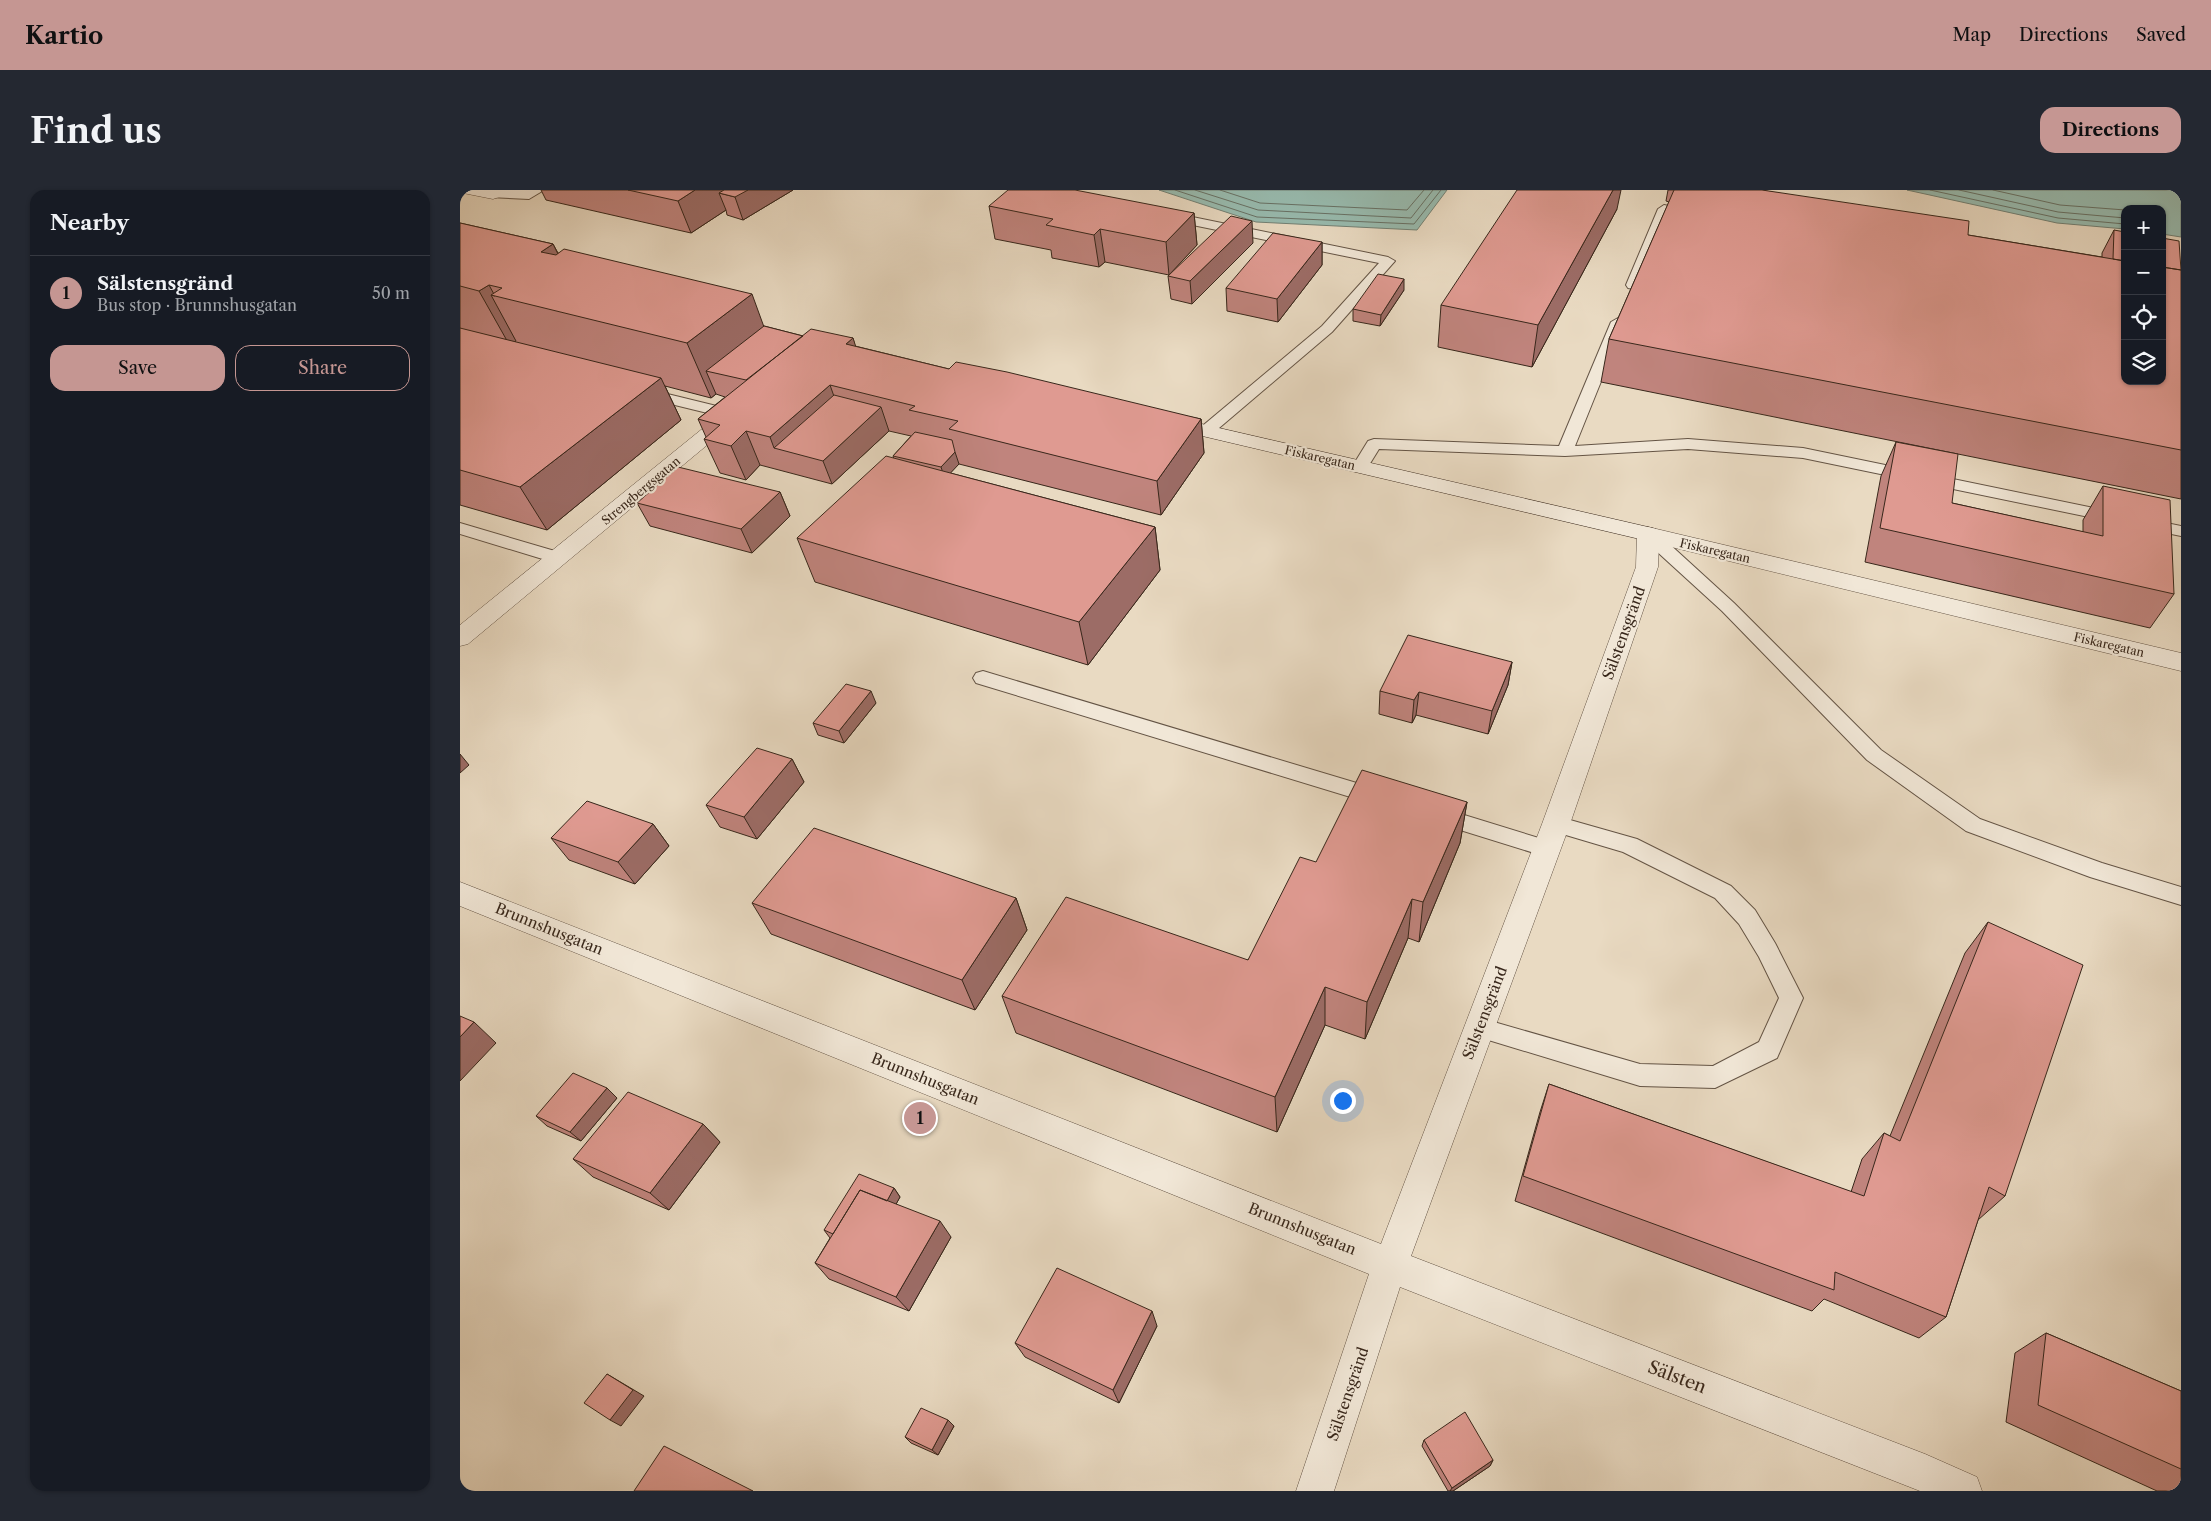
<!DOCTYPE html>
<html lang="en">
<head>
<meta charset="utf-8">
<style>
  :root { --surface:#171b24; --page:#242831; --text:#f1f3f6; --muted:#9ea1a6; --line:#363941; --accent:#c59692 }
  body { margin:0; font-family:"Libre Caslon Text",serif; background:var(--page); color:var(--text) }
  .controls { position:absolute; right:15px; top:15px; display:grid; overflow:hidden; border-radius:10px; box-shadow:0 1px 4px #0004 }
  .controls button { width:45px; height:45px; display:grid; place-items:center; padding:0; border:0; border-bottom:1px solid var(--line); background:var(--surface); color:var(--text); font:25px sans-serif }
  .you { position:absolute; left:882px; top:910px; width:18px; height:18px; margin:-12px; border:4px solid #fff; border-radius:50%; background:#1a73e8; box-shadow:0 0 0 8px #1a73e833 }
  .badge { display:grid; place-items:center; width:32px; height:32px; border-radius:50%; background:var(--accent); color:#111; font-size:16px; font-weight:700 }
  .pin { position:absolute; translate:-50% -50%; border:2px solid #fff; box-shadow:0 1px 5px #0006 }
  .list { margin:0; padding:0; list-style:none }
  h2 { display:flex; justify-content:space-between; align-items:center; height:65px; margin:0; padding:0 20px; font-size:21px }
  h2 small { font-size:16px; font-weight:400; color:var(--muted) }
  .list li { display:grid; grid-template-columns:32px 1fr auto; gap:15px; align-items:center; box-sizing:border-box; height:75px; padding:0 20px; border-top:1px solid var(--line) }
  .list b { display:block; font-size:19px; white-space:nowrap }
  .list p { margin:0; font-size:16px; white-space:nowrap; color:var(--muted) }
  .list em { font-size:16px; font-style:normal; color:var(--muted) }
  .actions { display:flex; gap:10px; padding:15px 20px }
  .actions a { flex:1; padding:11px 0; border:1px solid var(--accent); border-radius:15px; text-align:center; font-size:18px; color:var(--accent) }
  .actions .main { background:var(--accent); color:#111 }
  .icon { flex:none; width:28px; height:28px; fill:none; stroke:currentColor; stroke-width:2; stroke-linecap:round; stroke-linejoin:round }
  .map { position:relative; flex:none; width:1721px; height:1301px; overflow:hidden; border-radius:15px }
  header { display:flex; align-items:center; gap:30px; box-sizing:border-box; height:70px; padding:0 25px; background:var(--accent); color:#111 }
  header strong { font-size:24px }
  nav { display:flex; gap:28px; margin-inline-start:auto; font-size:18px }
  .intro { display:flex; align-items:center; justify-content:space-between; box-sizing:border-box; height:120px; padding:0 30px }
  h1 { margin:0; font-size:35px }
  .button { padding:12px 22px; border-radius:15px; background:var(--accent); color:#111; font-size:18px; font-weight:700 }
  main { display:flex; gap:30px; padding:0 30px }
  aside { flex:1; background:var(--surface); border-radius:15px; box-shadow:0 1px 4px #0004 }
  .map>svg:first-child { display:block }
  .water { fill:#98bbaf; stroke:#728074 }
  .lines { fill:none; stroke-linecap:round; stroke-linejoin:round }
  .shore { stroke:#687165; stroke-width:1 }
  .lane-casing { stroke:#645445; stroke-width:2 }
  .street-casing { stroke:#645445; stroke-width:1 }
  .secondary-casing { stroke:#38271b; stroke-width:1 }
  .lane { fill:#f1e7d7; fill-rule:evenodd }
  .street { fill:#f1e7d7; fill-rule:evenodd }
  .secondary { fill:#f1e7d7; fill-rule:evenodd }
  .wall { fill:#c0847d; stroke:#38271b }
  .shaded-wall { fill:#9c6c66; stroke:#38271b }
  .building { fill:#df9a91; stroke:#38271b }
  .labels { text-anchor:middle; stroke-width:4.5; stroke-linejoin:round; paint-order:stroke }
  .far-street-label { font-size:12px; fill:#38271b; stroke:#f1e7d7 }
  .street-label { font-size:15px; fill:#38271b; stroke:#f1e7d7 }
  .near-street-label { font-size:18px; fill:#38271b; stroke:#f1e7d7 }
</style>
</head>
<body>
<header>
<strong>Kartio</strong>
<nav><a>Map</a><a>Directions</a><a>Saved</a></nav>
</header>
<div class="intro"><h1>Find us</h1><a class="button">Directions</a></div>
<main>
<aside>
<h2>Nearby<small></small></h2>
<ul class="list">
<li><span class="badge">1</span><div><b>Sälstensgränd</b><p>Bus stop · Brunnshusgatan</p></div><em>50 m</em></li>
</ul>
<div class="actions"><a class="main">Save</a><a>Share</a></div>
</aside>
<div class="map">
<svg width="1721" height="1301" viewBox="0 0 1721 1301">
  <rect width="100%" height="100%" fill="#e9dac2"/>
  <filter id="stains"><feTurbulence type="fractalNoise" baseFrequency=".004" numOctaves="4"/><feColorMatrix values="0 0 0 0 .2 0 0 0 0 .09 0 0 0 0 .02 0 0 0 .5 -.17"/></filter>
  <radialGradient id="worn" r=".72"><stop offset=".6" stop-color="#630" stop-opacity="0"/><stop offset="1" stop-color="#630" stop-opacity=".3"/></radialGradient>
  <path class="water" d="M 699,0 L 987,0 L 957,40 L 796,32 Z
    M 1447,0 L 1721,0 L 1721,47 L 1702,44 L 1702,19 L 1665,19 L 1665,39 L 1597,33 Z"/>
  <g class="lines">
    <path class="shore" d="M 715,0 L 797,27 L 954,34 L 981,0
      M 735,0 L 798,20 L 951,28 L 973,0
      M 760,0 L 800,13 L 947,20 L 964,0
      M 1470,0 L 1598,28 L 1665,34
      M 1499,0 L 1598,22 L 1665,28
      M 1533,0 L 1600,15 L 1665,20"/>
    <g class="lane-casing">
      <path id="lane" d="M 33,0 L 84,0 L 69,9 L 29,7 L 27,4 L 29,1 Z
        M 1204,15 L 1239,22 L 1240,25 L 1234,29 L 1208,24 L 1180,95 L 1173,99 L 1168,98 L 1166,95 L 1198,19 Z
        M 708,22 L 928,67 L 935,71 L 872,142 L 752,244 L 740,244 L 738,241 L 740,238 L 862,136 L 919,73 L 703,29 L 702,26 Z
        M 1158,128 L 1165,132 L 1115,256 L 1228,249 L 1343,258 L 1721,336 L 1721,346 L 1343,268 L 1228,259 L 1105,266 L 919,259 L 906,280 L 894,280 L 892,277 L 908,251 L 914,249 L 1099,256 L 1151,132 Z
        M 183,198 L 277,221 L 280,224 L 277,227 L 272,229 L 178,206 L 175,203 L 178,200 Z
        M 0,333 L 105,364 L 108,368 L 105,372 L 99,374 L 0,344 Z
        M 1188,339 L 1194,340 L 1274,413 L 1421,560 L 1520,629 L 1642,673 L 1721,697 L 1721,715 L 1630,687 L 1506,641 L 1407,570 L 1262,421 L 1182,348 L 1179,344 L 1182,340 Z
        M 523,481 L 920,600 L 927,602 L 930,608 L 927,614 L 920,616 L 516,493 L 513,488 L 516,483 Z
        M 975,616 L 1095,653 L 1098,659 L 1095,665 L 1087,667 L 968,630 L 965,624 L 968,618 Z
        M 1096,626 L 1177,649 L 1271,696 L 1295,720 L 1315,753 L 1343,808 L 1317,868 L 1255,898 L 1180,896 L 1012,845 L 1008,838 L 1012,831 L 1020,828 L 1180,874 L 1253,876 L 1299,852 L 1319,808 L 1299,767 L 1279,734 L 1255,708 L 1163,662 L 1089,640 L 1085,634 L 1089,628 Z"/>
    </g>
    <g class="street-casing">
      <path id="street" d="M 1,0 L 36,0 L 41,4 L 39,7 L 33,9 L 3,3 Z
        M 275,216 L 282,218 L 285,222 L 282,226 L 8,454 L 0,456 L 0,435 L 268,218 Z
        M 1188,337 L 1721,463 L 1721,481 L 1199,354 L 1198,377 L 1110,634 L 951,1066 L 1465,1264 L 1517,1287 L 1522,1301 L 1460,1301 L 940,1097 L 874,1301 L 836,1301 L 909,1084 L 0,716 L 0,692 L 921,1054 L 1082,634 L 1176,377 L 1177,344 L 1180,339 Z"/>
    </g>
    <g class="secondary-casing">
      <path id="secondary" d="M 707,226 L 1188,337 L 1196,339 L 1199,344 L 1196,349 L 1188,351 L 700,236 L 697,232 L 700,228 Z"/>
    </g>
    <use href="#lane" class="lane"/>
    <use href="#street" class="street"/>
    <use href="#secondary" class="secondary"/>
  </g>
  <path class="wall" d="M 81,0 L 333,0 L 283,30 L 267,25 L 266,20 L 231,43 L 86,10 Z
    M 1208,0 L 1302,0 L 1508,45 L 1642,67 L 1642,63 L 1654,40 L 1721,80 L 1721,309 L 1141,192 L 1149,149 L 1209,12 L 1206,11 Z
    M 529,16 L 734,23 L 737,55 L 709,85 L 645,72 L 639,77 L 592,68 L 591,60 L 535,49 Z
    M 1157,19 L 1072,177 L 978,157 L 981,115 Z
    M 0,33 L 93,54 L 98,63 L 304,136 L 343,146 L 393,148 L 395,156 L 489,179 L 741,229 L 744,263 L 701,325 L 499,274 L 490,283 L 695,337 L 700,380 L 628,475 L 355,392 L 337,348 L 434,269 L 433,266 L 451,246 L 429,241 L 372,294 L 300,275 L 286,290 L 260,283 L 244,249 L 246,247 L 238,229 L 265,207 L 256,204 L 251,208 L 205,196 L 221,230 L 87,340 L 0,315 Z
    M 862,52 L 862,75 L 818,132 L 767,121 L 766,98 Z
    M 793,53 L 732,114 L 711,109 L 708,86 Z
    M 944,100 L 920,136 L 893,131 L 893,119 Z
    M 1436,252 L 1492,313 L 1623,342 L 1623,330 L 1643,296 L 1714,404 L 1690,438 L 1405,372 L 1421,286 Z
    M 320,302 L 330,326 L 292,363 L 190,336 L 177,313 Z
    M 1052,472 L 1048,495 L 1028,544 L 956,525 L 952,533 L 919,524 L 920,501 Z
    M 416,513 L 384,553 L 358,545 L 353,533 Z
    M 332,569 L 344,592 L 297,649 L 260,637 L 246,615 Z
    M 1007,612 L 1000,653 L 959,752 L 948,748 L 905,849 L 865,835 L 817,942 L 556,843 L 542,806 L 788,770 L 856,672 Z
    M 193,634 L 209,656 L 175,694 L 109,670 L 91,648 Z
    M 556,708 L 567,740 L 515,820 L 311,744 L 292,713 Z
    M 1528,732 L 1545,1006 L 1518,1030 L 1486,1127 L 1459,1148 L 1364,1109 L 1352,1121 L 1055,1011 L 1080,922 L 1089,894 L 1391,1002 L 1402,969 L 1424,943 L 1430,946 L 1505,763 Z
    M 147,898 L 157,908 L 121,951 L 87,936 L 76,926 Z
    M 243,934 L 260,952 L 209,1020 L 133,987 L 113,969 Z
    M 434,998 L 440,1007 L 436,1014 L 491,1047 L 449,1121 L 369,1089 L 355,1073 L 370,1048 L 364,1040 Z
    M 697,1136 L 659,1213 L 565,1167 L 555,1153 Z
    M 1586,1143 L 1721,1201 L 1721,1301 L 1697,1301 L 1546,1232 L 1555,1163 Z
    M 494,1236 L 478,1265 L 451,1253 L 445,1247 Z
    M 964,1250 L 1033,1270 L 1030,1276 L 993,1301 L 988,1301 L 962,1256 Z"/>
  <path class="shaded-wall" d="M 235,0 L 333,0 L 283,30 L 275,7 L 259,3 L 266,20 L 231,43 L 218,11 Z
    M 1153,0 L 1161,0 L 1157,19 L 1072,177 L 1078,135 Z
    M 734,23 L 737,55 L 709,85 L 706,52 Z
    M 792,31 L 793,53 L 732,114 L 730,91 Z
    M 640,39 L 645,72 L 639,77 L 634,45 Z
    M 862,52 L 862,75 L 818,132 L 817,109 Z
    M 93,54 L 120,108 L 81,62 Z
    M 944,89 L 944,100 L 920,136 L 921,125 Z
    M 29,95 L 35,106 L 31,105 L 56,151 L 50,156 L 19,101 Z
    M 292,104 L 312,159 L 246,181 L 256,204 L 251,208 L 227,153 Z
    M 393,148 L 404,182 L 386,154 Z
    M 201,188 L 221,230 L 87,340 L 60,297 Z
    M 370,195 L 382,229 L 314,258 L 310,247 Z
    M 421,217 L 429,241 L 372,294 L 363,271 Z
    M 741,229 L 744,263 L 701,325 L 697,291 Z
    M 286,241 L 300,275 L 286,290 L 271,256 Z
    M 495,262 L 499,274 L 485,289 L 481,277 Z
    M 320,302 L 330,326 L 292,363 L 281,339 Z
    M 695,337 L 700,380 L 628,475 L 619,432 Z
    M 1052,472 L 1048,495 L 1028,544 L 1032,521 Z
    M 411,501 L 416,513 L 384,553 L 379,541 Z
    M 959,502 L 956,525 L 952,533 L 954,510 Z
    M 0,564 L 9,575 L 0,583 Z
    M 332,569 L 344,592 L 297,649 L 284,627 Z
    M 1007,612 L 1000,653 L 959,752 L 963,712 Z
    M 193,634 L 209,656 L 175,694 L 158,672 Z
    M 556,708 L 567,740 L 515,820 L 502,790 Z
    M 952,709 L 948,748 L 905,849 L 907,812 Z
    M 865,797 L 865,835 L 817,942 L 815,907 Z
    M 14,832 L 36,853 L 0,891 L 0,847 Z
    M 147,898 L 157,908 L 121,951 L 110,942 Z
    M 243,934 L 260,952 L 209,1020 L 190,1003 Z
    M 434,998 L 440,1007 L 430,1025 L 424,1016 Z
    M 480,1031 L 491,1047 L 449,1121 L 436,1107 Z
    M 692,1121 L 697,1136 L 659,1213 L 653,1200 Z
    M 147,1184 L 184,1206 L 161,1236 L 150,1230 Z
    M 488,1230 L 494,1236 L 478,1265 L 472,1260 Z
    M 1033,1270 L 1030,1276 L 993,1301 L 990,1301 L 992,1298 Z"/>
  <path class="building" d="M 168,0 L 235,0 L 218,11 Z
    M 264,0 L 288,0 L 275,7 L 259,3 Z
    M 548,0 L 615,0 L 734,23 L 706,52 L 640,39 L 634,45 L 586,35 L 593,29 L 529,16 Z
    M 1057,0 L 1153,0 L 1078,135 L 981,115 Z
    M 1214,0 L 1302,0 L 1509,31 L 1508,45 L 1665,71 L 1665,191 L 1702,191 L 1702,77 L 1721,80 L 1721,260 L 1149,149 Z
    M 771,26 L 792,31 L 730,91 L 708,86 Z
    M 0,33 L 93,54 L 81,62 L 96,65 L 104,59 L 292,104 L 227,153 L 31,105 L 42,98 L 29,95 L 19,101 L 0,96 Z
    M 1654,40 L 1665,42 L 1665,71 L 1653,69 Z
    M 813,43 L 862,52 L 817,109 L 766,98 Z
    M 1702,48 L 1719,51 L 1721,80 L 1702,77 Z
    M 918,84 L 944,89 L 921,125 L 893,119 Z
    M 304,136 L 343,146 L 286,190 L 246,181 Z
    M 0,138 L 201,188 L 60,297 L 0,280 Z
    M 351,139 L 393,148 L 386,154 L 489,179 L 496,172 L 547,182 L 741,229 L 697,291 L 489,239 L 498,231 L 449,220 L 455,216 L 370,195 L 310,247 L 286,241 L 271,256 L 244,249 L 260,235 L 238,229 Z
    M 374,205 L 421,217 L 363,271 L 314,258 Z
    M 455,242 L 492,250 L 495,262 L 481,277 L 433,266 Z
    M 1436,252 L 1498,264 L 1492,313 L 1643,346 L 1643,296 L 1710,310 L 1714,404 L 1420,338 Z
    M 426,266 L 695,337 L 619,432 L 337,348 Z
    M 218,277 L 320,302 L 281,339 L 177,313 Z
    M 948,445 L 1052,472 L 1032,521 L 959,502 L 954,510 L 920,501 Z
    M 386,494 L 411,501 L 379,541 L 353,533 Z
    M 297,558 L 332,569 L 284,627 L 246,615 Z
    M 902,580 L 1007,612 L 963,712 L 952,709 L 907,812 L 865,797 L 815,907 L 542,806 L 606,707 L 788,770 L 840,667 L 856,672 Z
    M 127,611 L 193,634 L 158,672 L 91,648 Z
    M 354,638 L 556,708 L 502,790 L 292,713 Z
    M 1528,732 L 1623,775 L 1545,1006 L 1529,997 L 1486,1127 L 1375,1082 L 1374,1100 L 1063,986 L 1089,894 L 1404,1006 L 1424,943 L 1440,951 Z
    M 0,826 L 14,832 L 0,847 Z
    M 113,883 L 147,898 L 110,942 L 76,926 Z
    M 168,902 L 243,934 L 190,1003 L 113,969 Z
    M 399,984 L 434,998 L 427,1011 L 400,1000 L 373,1044 L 364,1040 Z
    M 400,1000 L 480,1031 L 436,1107 L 355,1073 Z
    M 597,1078 L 692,1121 L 653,1200 L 555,1153 Z
    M 1586,1143 L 1721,1201 L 1721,1279 L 1578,1215 Z
    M 147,1184 L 173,1200 L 150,1230 L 124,1213 Z
    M 461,1218 L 488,1230 L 472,1260 L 445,1247 Z
    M 1005,1222 L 1033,1270 L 992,1298 L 964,1250 Z
    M 204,1256 L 293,1301 L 174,1301 Z"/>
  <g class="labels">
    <g class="far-street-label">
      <text transform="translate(860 268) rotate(13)" y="4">Fiskaregatan</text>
      <text transform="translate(181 301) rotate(-40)" y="4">Strengbergsgatan</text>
      <text transform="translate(1255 361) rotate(13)" y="4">Fiskaregatan</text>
      <text transform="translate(1649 455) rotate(13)" y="4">Fiskaregatan</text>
    </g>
    <g class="street-label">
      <text transform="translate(1164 443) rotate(-70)" y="5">Sälstensgränd</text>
      <text transform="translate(89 739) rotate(22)" y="5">Brunnshusgatan</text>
      <text transform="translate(1025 823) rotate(-69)" y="5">Sälstensgränd</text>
      <text transform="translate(465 889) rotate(22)" y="5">Brunnshusgatan</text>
      <text transform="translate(842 1039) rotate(22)" y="5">Brunnshusgatan</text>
      <text transform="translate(888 1204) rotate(-71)" y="5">Sälstensgränd</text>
    </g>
    <g class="near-street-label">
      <text transform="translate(1217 1187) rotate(21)" y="6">Sälsten</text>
    </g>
  </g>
  <rect width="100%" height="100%" filter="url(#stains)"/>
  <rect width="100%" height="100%" fill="url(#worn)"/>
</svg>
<div class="controls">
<button>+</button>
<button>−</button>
<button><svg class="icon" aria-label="locate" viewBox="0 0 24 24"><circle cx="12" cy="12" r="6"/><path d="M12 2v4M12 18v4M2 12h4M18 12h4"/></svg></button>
<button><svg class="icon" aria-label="layers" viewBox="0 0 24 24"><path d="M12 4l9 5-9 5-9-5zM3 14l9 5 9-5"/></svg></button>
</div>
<div class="you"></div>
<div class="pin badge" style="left:460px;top:928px">1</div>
</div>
</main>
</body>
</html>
